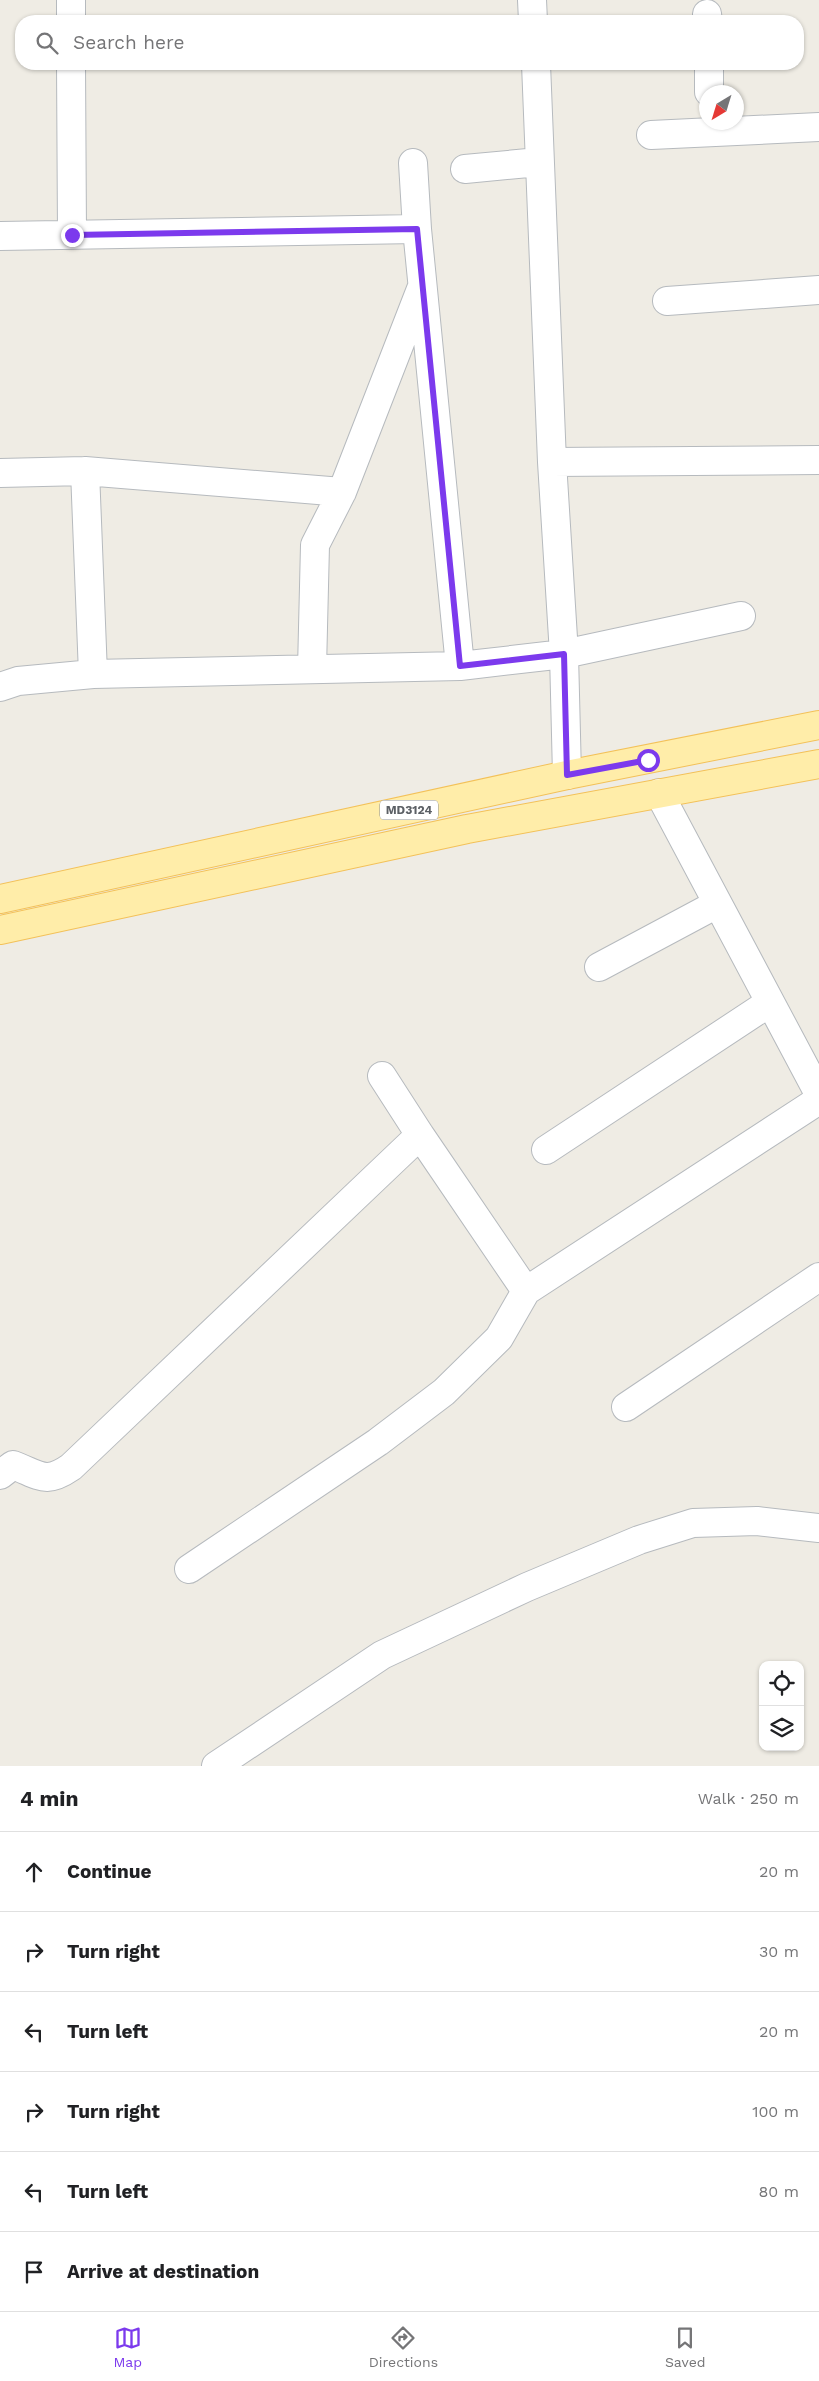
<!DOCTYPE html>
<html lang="en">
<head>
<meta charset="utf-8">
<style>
  :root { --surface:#fff; --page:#f6f6f6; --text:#202124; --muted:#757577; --line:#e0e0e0; --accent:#7c3aed }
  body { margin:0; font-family:"Work Sans",sans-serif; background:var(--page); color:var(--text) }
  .controls { position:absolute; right:15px; bottom:15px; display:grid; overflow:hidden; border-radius:10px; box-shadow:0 1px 4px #0004 }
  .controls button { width:45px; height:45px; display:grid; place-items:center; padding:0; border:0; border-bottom:1px solid var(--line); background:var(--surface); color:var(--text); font:25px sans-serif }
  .compass { position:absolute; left:699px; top:85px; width:45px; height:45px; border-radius:50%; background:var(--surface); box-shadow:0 1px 4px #0004; rotate:218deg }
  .stop { position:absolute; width:15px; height:15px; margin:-11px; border:4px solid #7c3aed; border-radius:50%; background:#fff }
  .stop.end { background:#7c3aed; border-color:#fff; box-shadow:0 1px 5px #0008 }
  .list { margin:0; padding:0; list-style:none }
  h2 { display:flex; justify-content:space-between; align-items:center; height:65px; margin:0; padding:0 20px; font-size:21px }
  h2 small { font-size:16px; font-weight:400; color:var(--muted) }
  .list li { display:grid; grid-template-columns:32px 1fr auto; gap:15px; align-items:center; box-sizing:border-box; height:80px; padding:0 20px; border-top:1px solid var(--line) }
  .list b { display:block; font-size:19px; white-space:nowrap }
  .list em { font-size:16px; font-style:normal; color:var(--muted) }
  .icon { flex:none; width:28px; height:28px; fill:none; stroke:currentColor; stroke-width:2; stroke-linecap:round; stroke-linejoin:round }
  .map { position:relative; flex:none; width:819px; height:1766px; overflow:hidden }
  .search { position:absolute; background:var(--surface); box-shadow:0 1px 4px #0004; left:15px; right:15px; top:15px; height:55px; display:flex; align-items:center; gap:12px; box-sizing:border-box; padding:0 18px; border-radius:20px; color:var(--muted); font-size:19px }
  .sheet { height:545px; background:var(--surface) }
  nav { display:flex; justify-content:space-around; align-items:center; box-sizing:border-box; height:70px; border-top:1px solid var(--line); background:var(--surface); font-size:14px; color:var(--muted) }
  nav a { display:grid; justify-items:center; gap:2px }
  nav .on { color:var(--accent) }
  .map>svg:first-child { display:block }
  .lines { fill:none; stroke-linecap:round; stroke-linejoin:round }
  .minor-casing { stroke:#b6babe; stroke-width:30 }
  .primary-casing { stroke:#f3c159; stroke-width:30 }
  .minor { stroke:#fff; stroke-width:28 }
  .primary { stroke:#ffeda9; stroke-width:28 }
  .route { stroke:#7c3aed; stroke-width:6 }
  .labels { text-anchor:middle; stroke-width:4; stroke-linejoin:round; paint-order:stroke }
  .shield { fill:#fff; stroke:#8d9093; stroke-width:1 }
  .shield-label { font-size:12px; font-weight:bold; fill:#5c6065 }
</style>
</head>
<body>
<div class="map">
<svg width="819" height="1766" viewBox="0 0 819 1766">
  <rect width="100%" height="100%" fill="#efece4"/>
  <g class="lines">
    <g class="minor-casing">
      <path id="minor" d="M 71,0 L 71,21
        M 532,0 L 533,21
        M 707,14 L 708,21
        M 71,64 L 72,235
        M 536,64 L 552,462 L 564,654 L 567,775
        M 709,64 L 709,92
        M 651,135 L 819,127
        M 413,163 L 417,229 L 460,666
        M 465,169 L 539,162
        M 0,236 L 417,229
        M 667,301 L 819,290
        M 552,462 L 819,460
        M 85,471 L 93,674
        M 0,473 L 85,471 L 342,492
        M 312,669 L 315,545 L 342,492 L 421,289
        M 0,687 L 18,681 L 93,674 L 460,666 L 564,654 L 741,616
        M 659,793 L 819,1094
        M 599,967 L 717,904
        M 382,1076 L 420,1135
        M 546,1150 L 769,1003
        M 526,1291 L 819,1100
        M 626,1407 L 819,1277
        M 0,1475 L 13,1465 C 40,1475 45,1485 71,1467 L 420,1135 L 526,1291 L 499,1338 L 444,1392 L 378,1442 L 189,1569
        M 216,1766 L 382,1655 L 527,1587 L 639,1540 L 693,1523 L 757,1521 L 819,1528"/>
    </g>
    <g class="primary-casing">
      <path id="primary" d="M 0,899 L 567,775 L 819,725
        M 0,930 L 467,829 L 819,764"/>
    </g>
    <use href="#minor" class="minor"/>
    <use href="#primary" class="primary"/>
  </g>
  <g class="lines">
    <path class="route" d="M 72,235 L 417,229 L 460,666 L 564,654 L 567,775 L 648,760"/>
  </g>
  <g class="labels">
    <rect class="shield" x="380" y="800.5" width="58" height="19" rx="4"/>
    <g class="shield-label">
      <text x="409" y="814">MD3124</text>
    </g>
  </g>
</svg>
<div class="controls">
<button><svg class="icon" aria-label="locate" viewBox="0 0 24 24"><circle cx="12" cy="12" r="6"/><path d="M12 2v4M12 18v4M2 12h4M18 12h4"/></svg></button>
<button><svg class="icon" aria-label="layers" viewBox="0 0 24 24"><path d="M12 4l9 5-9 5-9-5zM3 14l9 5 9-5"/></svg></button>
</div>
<svg class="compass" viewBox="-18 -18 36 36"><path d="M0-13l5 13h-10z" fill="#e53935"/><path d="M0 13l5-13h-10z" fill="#757577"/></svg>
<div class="stop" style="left:648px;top:760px"></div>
<div class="stop end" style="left:72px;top:235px"></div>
<div class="search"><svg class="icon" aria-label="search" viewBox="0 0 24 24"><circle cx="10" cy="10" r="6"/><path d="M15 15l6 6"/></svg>Search here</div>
</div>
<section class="sheet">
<h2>4 min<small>Walk · 250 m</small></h2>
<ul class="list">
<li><svg class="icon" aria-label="ahead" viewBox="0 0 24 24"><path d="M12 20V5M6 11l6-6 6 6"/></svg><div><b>Continue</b></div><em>20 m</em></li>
<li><svg class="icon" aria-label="right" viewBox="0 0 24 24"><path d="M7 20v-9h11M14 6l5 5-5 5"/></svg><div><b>Turn right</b></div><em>30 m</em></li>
<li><svg class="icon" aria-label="left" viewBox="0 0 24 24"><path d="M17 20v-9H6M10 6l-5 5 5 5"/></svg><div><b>Turn left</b></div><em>20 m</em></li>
<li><svg class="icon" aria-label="right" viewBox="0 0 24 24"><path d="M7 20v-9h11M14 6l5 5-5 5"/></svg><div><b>Turn right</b></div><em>100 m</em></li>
<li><svg class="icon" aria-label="left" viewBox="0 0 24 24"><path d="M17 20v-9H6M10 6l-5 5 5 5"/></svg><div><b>Turn left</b></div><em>80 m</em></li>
<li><svg class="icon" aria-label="arrive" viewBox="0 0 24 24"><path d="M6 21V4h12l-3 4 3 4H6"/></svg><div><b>Arrive at destination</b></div></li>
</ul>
</section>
<nav>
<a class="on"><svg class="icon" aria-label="map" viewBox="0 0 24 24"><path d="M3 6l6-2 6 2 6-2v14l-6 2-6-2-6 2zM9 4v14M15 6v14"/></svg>Map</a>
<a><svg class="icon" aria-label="directions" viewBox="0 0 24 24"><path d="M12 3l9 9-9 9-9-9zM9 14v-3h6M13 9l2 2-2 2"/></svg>Directions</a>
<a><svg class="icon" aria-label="saved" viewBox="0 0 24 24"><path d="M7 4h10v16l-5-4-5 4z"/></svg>Saved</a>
</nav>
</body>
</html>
